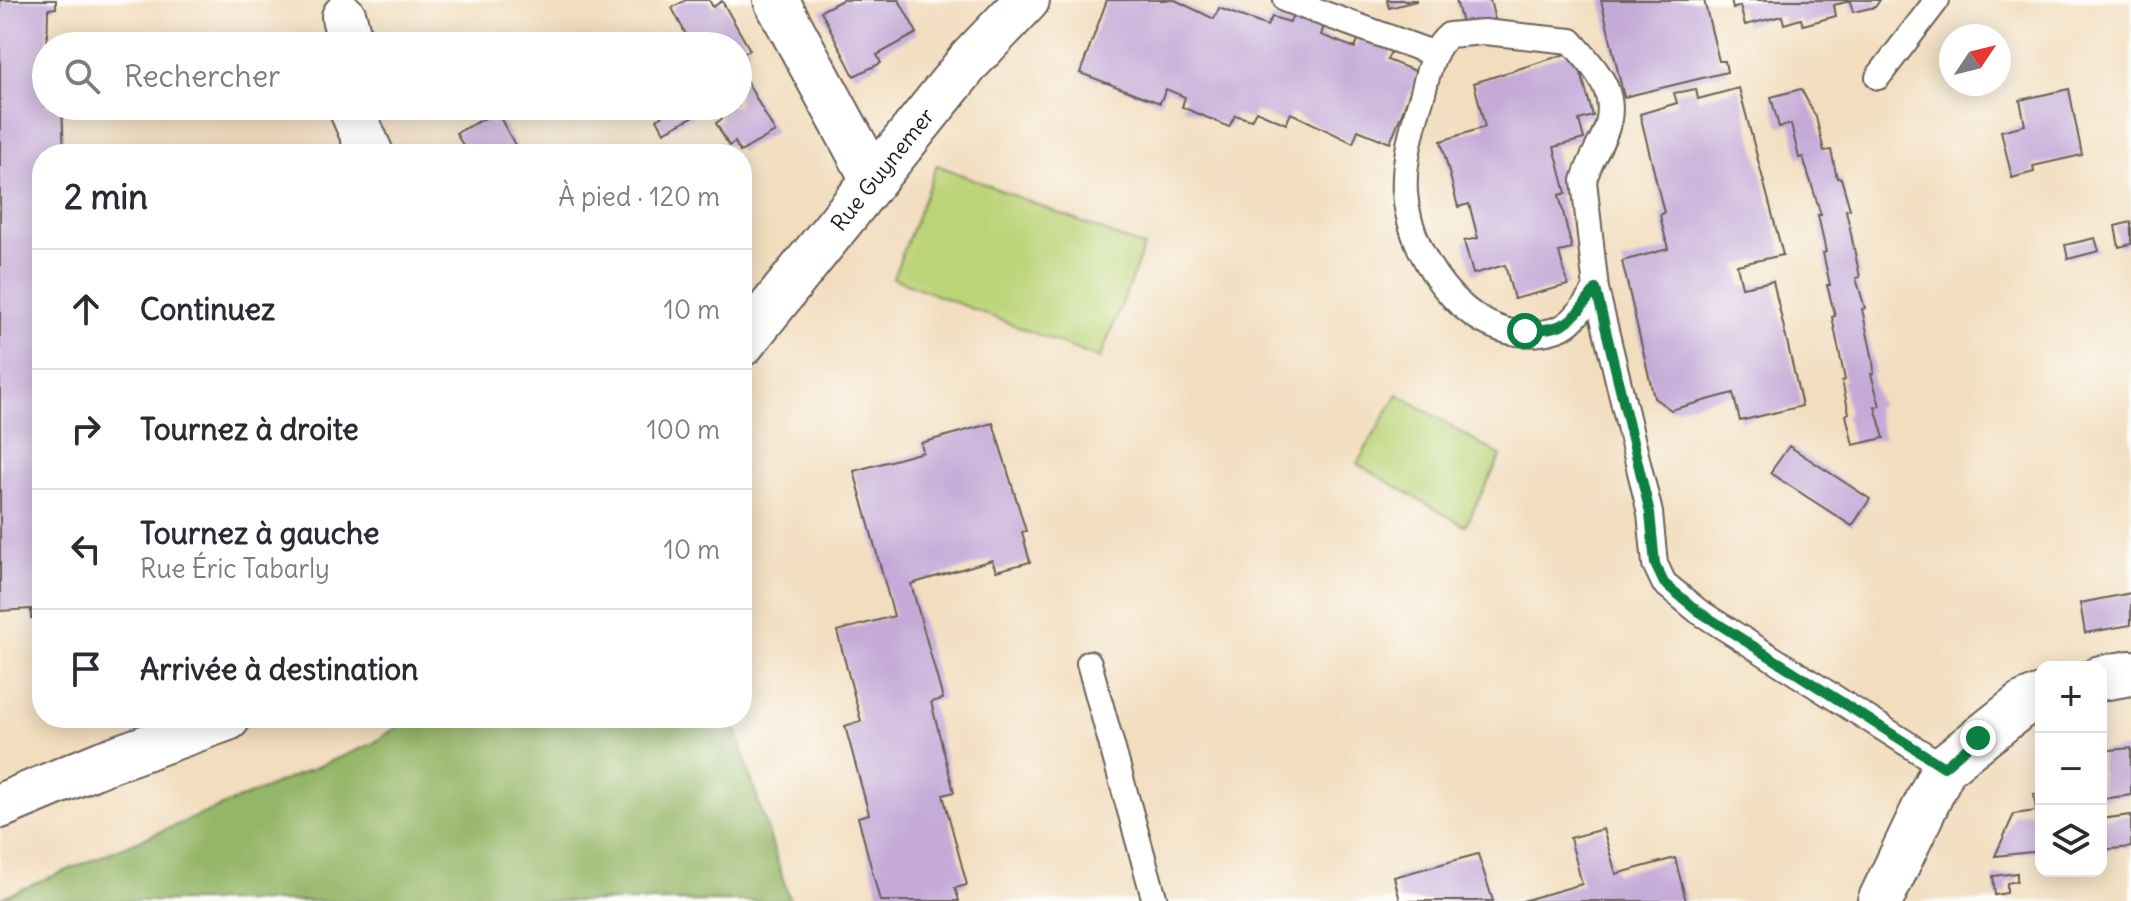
<!DOCTYPE html>
<html lang="fr">
<head>
<meta charset="utf-8">
<style>
  :root { --surface:#fff; --page:#f7f7f7; --text:#2b2b33; --muted:#7c7c81; --line:#e1e1e2 }
  body { margin:0; font-family:Delius,sans-serif; background:var(--page); color:var(--text) }
  .controls { position:absolute; right:24px; bottom:24px; display:grid; overflow:hidden; border-radius:16px; box-shadow:0 4px 20px #0003 }
  .controls button { width:72px; height:72px; display:grid; place-items:center; padding:0; border:0; border-bottom:2px solid var(--line); background:var(--surface); color:var(--text); font:40px sans-serif }
  .compass { position:absolute; left:1939px; top:24px; width:72px; height:72px; border-radius:50%; background:var(--surface); box-shadow:0 4px 20px #0003; rotate:55deg }
  .stop { position:absolute; width:24px; height:24px; margin:-18px; border:6px solid #0b8043; border-radius:50%; background:#fff }
  .stop.end { background:#0b8043; border-color:#fff; box-shadow:0 2px 8px #0008 }
  .list { margin:0; padding:0; list-style:none }
  h2 { display:flex; justify-content:space-between; align-items:center; height:104px; margin:0; padding:0 32px; font-size:34px }
  h2 small { font-size:26px; font-weight:400; color:var(--muted) }
  .list li { display:grid; grid-template-columns:52px 1fr auto; gap:24px; align-items:center; box-sizing:border-box; height:120px; padding:0 32px; border-top:2px solid var(--line) }
  .list b { display:block; font-size:30px; white-space:nowrap }
  .list p { margin:0; font-size:26px; white-space:nowrap; color:var(--muted) }
  .list em { font-size:26px; font-style:normal; color:var(--muted) }
  .icon { flex:none; width:44px; height:44px; fill:none; stroke:currentColor; stroke-width:2; stroke-linecap:round; stroke-linejoin:round }
  .map { position:relative; flex:none; width:2131px; height:901px; overflow:hidden }
  .search { position:absolute; background:var(--surface); box-shadow:0 4px 20px #0003; left:32px; top:32px; width:720px; height:88px; display:flex; align-items:center; gap:20px; box-sizing:border-box; padding:0 28px; border-radius:44px; color:var(--muted); font-size:30px }
  .panel { position:absolute; background:var(--surface); box-shadow:0 4px 20px #0003; left:32px; top:144px; width:720px; height:584px; border-radius:32px }
  .map>svg:first-child { display:block }
  .green { fill:#bcd478; stroke:#6c784a; stroke-width:2 }
  .forest { fill:#95b668; stroke:#586942; stroke-width:2 }
  .building { fill:#c5aad8 }
  .lines { fill:none; stroke-linecap:round; stroke-linejoin:round }
  .lane-casing { stroke:#676055; stroke-width:28 }
  .street-casing { stroke:#676055; stroke-width:48 }
  .lane { stroke:#fff; stroke-width:24 }
  .street { stroke:#fff; stroke-width:44 }
  .route { stroke:#0b8043; stroke-width:10 }
  .labels { text-anchor:middle; stroke-width:8; stroke-linejoin:round; paint-order:stroke }
  .street-label { font-size:22px; fill:#1c1c1c; stroke:#fdfcf7 }
</style>
</head>
<body>
<div class="map">
<svg width="2131" height="901" viewBox="0 0 2131 901">
  <rect width="100%" height="100%" fill="#fdfcf7"/>
  <filter id="ink" filterUnits="userSpaceOnUse"><feTurbulence type="fractalNoise" baseFrequency=".0125" numOctaves="2"/><feDisplacementMap in="SourceGraphic" scale="16" xChannelSelector="R" yChannelSelector="G"/><feConvolveMatrix kernelMatrix="1 2 1 2 8 2 1 2 1" color-interpolation-filters="sRGB"/></filter>
  <filter id="wash" filterUnits="userSpaceOnUse"><feTurbulence type="fractalNoise" baseFrequency=".006" numOctaves="4" result="noise"/><feDisplacementMap in="SourceGraphic" scale="32" xChannelSelector="R" yChannelSelector="G"/><feGaussianBlur stdDeviation="1.8" result="paint"/><feColorMatrix in="noise" values="0 0 0 0 0 0 0 0 0 0 0 0 0 0 0 0 0 1.4 0 .05"/><feComposite in="paint" operator="in"/></filter>
  <g filter="url(#wash)">
    <rect width="100%" height="100%" fill="#f2ddbe"/>
    <path class="green" d="M 937,165 L 1144,247 L 1100,359 L 893,278 Z
      M 1398,394 L 1501,456 L 1465,526 L 1357,464 Z"/>
    <path class="forest" d="M 410,718 L 732,718 L 790,901 L 0,901 L 0,898 L 372,744 Z"/>
    <g id="blocks">
      <path class="building" d="M 0,0 L 56,0 L 56,8 L 48,9 L 46,106 L 62,106 L 64,154 L 42,154 L 42,618 L 31,618 L 31,609 L 0,611 Z
        M 686,0 L 709,0 L 713,7 L 722,1 L 750,50 L 738,56 L 738,46 L 692,46 L 672,8 Z
        M 842,0 L 899,0 L 917,33 L 877,55 L 881,63 L 854,76 L 821,11 Z
        M 1107,0 L 1175,0 L 1214,19 L 1219,8 L 1267,26 L 1272,17 L 1290,22 L 1294,12 L 1325,23 L 1321,35 L 1355,48 L 1359,37 L 1392,49 L 1387,60 L 1418,72 L 1390,143 L 1358,130 L 1353,143 L 1291,113 L 1286,124 L 1256,111 L 1251,120 L 1235,115 L 1229,127 L 1182,107 L 1185,97 L 1166,89 L 1160,103 L 1080,73 Z
        M 1387,0 L 1416,0 L 1416,1 L 1389,8 Z
        M 1456,0 L 1490,0 L 1495,20 L 1463,27 Z
        M 1601,0 L 1704,0 L 1719,61 L 1725,61 L 1727,72 L 1624,97 Z
        M 1731,0 L 1880,0 L 1875,7 L 1853,12 L 1850,1 L 1834,5 L 1836,16 L 1803,25 L 1801,19 L 1784,24 L 1782,16 L 1745,25 L 1740,6 L 1733,9 Z
        M 1575,51 L 1593,116 L 1579,120 L 1584,139 L 1554,147 L 1566,193 L 1559,195 L 1572,249 L 1559,252 L 1568,285 L 1514,299 L 1505,265 L 1473,274 L 1464,241 L 1478,238 L 1469,204 L 1458,207 L 1441,141 L 1485,127 L 1474,83 Z
        M 746,80 L 775,132 L 740,152 L 735,142 L 729,146 L 716,123 L 722,119 L 716,106 L 738,106 L 738,84 Z
        M 1739,88 L 1783,255 L 1737,265 L 1742,287 L 1773,281 L 1802,406 L 1740,421 L 1733,393 L 1671,410 L 1654,398 L 1622,261 L 1668,249 L 1660,215 L 1664,213 L 1640,114 L 1677,103 L 1674,93 L 1696,89 L 1698,99 Z
        M 1801,89 L 1816,117 L 1824,151 L 1831,150 L 1837,178 L 1841,178 L 1850,209 L 1846,210 L 1860,277 L 1856,278 L 1865,308 L 1862,309 L 1873,360 L 1874,373 L 1871,374 L 1880,406 L 1875,407 L 1884,438 L 1853,445 L 1846,415 L 1849,413 L 1842,381 L 1845,380 L 1832,317 L 1835,316 L 1827,285 L 1830,285 L 1823,253 L 1826,252 L 1818,215 L 1821,215 L 1803,157 L 1799,158 L 1791,124 L 1779,127 L 1771,97 Z
        M 2069,89 L 2082,155 L 2033,166 L 2034,172 L 2012,178 L 2001,131 L 2025,125 L 2020,100 Z
        M 680,106 L 708,109 L 664,132 L 657,119 Z
        M 497,112 L 520,154 L 468,154 L 456,133 Z
        M 2131,222 L 2131,244 L 2119,247 L 2115,226 Z
        M 2095,238 L 2099,251 L 2068,259 L 2065,245 Z
        M 993,423 L 1026,531 L 1022,532 L 1030,562 L 996,571 L 992,560 L 911,584 L 943,699 L 931,702 L 954,792 L 943,795 L 967,885 L 955,888 L 959,901 L 880,901 L 858,817 L 869,814 L 845,726 L 861,721 L 837,631 L 894,616 L 854,471 L 923,452 L 921,443 Z
        M 1789,446 L 1870,499 L 1852,526 L 1770,473 Z
        M 2131,593 L 2131,625 L 2085,633 L 2080,603 Z
        M 2131,748 L 2131,795 L 2101,799 L 2101,751 Z
        M 2034,794 L 2041,794 L 2041,851 L 1995,856 L 2014,814 L 2036,811 Z
        M 2131,815 L 2131,847 L 2101,850 L 2101,819 Z
        M 1603,829 L 1616,874 L 1675,858 L 1686,901 L 1522,901 L 1582,884 L 1570,838 Z
        M 1478,854 L 1493,901 L 1400,901 L 1394,877 Z
        M 2017,873 L 2017,881 L 2007,883 L 2007,893 L 1995,895 L 1993,876 Z"/>
    </g>
  </g>
  <g filter="url(#ink)">
    <use href="#blocks" fill-opacity="0" stroke="#676055" stroke-width="2"/>
    <g class="lines">
      <g class="lane-casing">
        <path id="lane" d="M 1286,0 L 1435,54
          M 1484,32 L 1571,41 C 1596,70 1622,94 1604,135 C 1597,151 1588,164 1584,181 L 1596,289 C 1586,302 1575,323 1558,329 C 1478,356 1410,264 1405,193 C 1403,163 1413,124 1422,96 C 1428,75 1431,50 1449,35 Z
          M 1878,77 L 1937,0
          M 1596,289 L 1650,513 L 1655,564 L 1664,583 L 1698,611 L 1944,767
          M 1089,663 L 1155,901"/>
      </g>
      <g class="street-casing">
        <g id="street">
          <path d="M 776,0 L 873,179"/>
          <path d="M 344,17 L 351,46"/>
          <path d="M 350,106 L 371,154"/>
          <path id="s1" d="M 742,344 L 970,60 L 1027,0"/>
          <path d="M 2101,678 L 2131,673"/>
          <path d="M 0,806 L 103,763 L 228,718"/>
          <path d="M 1880,901 L 1944,767 L 2022,705 L 2041,697"/>
        </g>
      </g>
      <use href="#lane" class="lane"/>
      <use href="#street" class="street"/>
    </g>
  </g>
  <g class="lines" filter="url(#ink)">
    <path class="route" d="M 1525,331 C 1569,328 1569,324 1596,289 L 1650,513 L 1655,564 L 1664,583 L 1698,611 L 1944,767 L 1978,738"/>
  </g>
  <g class="labels">
    <g class="street-label">
      <text dy="8" stroke="none"><textPath href="#s1" startOffset="224">Rue Guynemer</textPath></text>
    </g>
  </g>
</svg>
<div class="controls">
<button>+</button>
<button>−</button>
<button><svg class="icon" aria-label="layers" viewBox="0 0 24 24"><path d="M12 4l9 5-9 5-9-5zM3 14l9 5 9-5"/></svg></button>
</div>
<svg class="compass" viewBox="-18 -18 36 36"><path d="M0-13l5 13h-10z" fill="#e53935"/><path d="M0 13l5-13h-10z" fill="#7c7c81"/></svg>
<div class="stop" style="left:1525px;top:331px"></div>
<div class="stop end" style="left:1978px;top:738px"></div>
<div class="search"><svg class="icon" aria-label="search" viewBox="0 0 24 24"><circle cx="10" cy="10" r="6"/><path d="M15 15l6 6"/></svg>Rechercher</div>
<section class="panel">
<h2>2 min<small>À pied · 120 m</small></h2>
<ul class="list">
<li><svg class="icon" aria-label="ahead" viewBox="0 0 24 24"><path d="M12 20V5M6 11l6-6 6 6"/></svg><div><b>Continuez</b></div><em>10 m</em></li>
<li><svg class="icon" aria-label="right" viewBox="0 0 24 24"><path d="M7 20v-9h11M14 6l5 5-5 5"/></svg><div><b>Tournez à droite</b></div><em>100 m</em></li>
<li><svg class="icon" aria-label="left" viewBox="0 0 24 24"><path d="M17 20v-9H6M10 6l-5 5 5 5"/></svg><div><b>Tournez à gauche</b><p>Rue Éric Tabarly</p></div><em>10 m</em></li>
<li><svg class="icon" aria-label="arrive" viewBox="0 0 24 24"><path d="M6 21V4h12l-3 4 3 4H6"/></svg><div><b>Arrivée à destination</b></div></li>
</ul>
</section>
</div>
</body>
</html>
